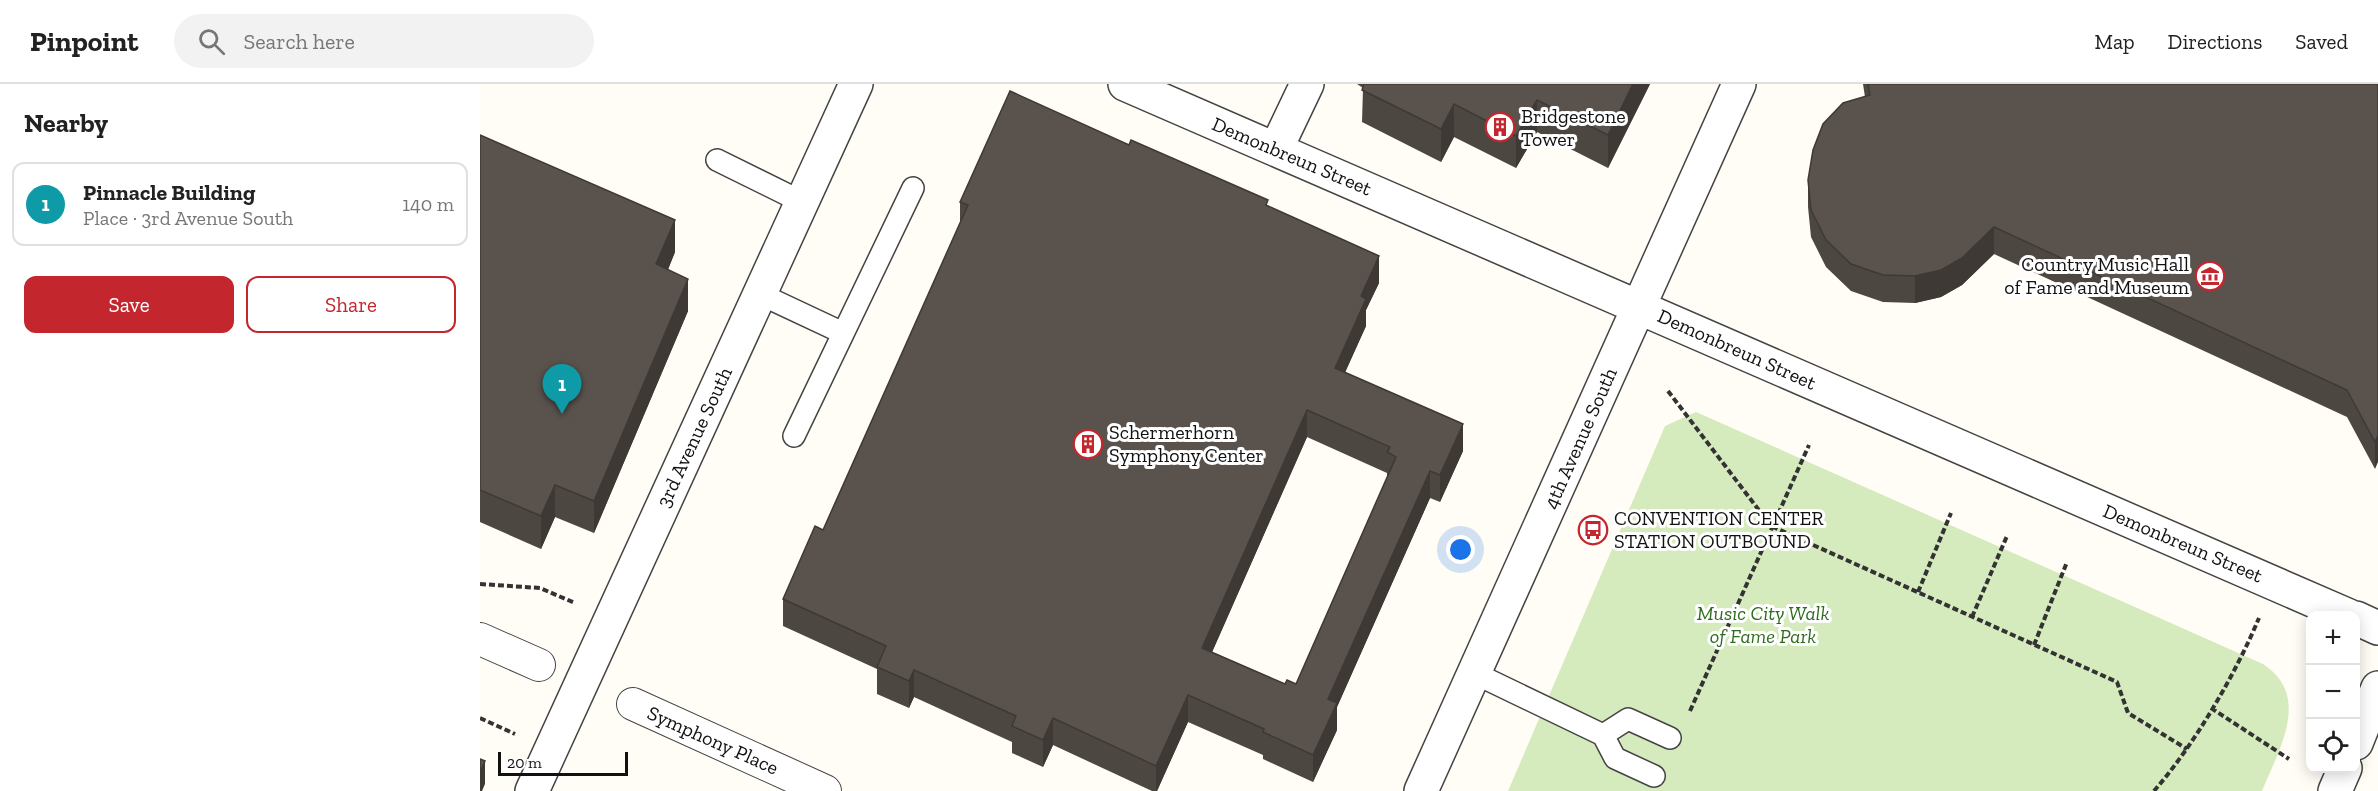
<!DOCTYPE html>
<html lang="en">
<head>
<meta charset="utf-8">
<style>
  :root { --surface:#fff; --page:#f2f2f2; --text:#222; --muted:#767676; --line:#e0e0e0; --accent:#c4262e }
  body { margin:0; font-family:"Zilla Slab",serif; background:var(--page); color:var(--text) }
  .controls { position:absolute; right:18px; bottom:18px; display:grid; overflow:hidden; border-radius:12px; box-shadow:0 3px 15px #0003 }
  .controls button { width:54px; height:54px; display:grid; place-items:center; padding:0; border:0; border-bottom:2px solid var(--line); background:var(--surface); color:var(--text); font:30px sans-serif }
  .scale { position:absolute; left:18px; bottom:15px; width:130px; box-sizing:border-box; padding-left:6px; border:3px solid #111; border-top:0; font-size:16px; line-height:21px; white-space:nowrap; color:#111; -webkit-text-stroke:4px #fff; paint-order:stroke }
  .you { position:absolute; left:981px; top:466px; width:21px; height:21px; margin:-15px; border:4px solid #fff; border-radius:50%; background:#1a73e8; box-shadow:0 0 0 9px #1a73e833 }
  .badge { display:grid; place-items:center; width:39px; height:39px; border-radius:50%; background:var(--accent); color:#fff; font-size:20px; font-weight:700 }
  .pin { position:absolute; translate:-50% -50px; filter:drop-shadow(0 2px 3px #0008) }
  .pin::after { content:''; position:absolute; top:32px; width:21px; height:18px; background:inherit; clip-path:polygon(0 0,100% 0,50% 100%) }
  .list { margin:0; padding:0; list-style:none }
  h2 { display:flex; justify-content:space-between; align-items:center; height:78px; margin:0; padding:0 24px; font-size:26px }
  h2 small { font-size:20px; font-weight:400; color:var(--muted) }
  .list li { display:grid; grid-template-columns:39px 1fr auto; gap:18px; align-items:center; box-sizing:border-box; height:84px; margin:0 12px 12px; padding:0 12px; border:2px solid var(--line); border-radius:12px }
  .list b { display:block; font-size:22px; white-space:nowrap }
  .list p { margin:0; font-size:20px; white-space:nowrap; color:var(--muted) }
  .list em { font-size:20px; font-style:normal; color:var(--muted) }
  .actions { display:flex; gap:12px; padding:18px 24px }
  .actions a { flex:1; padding:14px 0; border:2px solid var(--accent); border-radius:12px; text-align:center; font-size:21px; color:var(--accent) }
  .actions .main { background:var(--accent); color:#fff }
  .icon { flex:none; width:33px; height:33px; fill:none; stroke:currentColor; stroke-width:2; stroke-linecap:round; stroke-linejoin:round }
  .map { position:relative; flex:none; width:1898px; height:707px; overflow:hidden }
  header { display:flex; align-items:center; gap:36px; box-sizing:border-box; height:84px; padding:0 30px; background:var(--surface); border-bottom:2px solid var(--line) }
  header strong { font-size:28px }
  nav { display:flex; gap:33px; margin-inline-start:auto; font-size:21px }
  .search { width:420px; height:54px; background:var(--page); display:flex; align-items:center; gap:15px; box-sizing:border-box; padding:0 21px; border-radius:33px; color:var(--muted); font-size:22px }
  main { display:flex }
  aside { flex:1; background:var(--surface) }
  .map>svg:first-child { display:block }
  .green { fill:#d5ebbd }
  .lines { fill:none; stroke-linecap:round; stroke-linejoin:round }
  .service-casing { stroke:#444; stroke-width:24 }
  .pedestrian-casing { stroke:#444; stroke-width:34 }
  .minor-casing { stroke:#444; stroke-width:36 }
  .tertiary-casing { stroke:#444; stroke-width:36 }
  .path { stroke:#333; stroke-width:4; stroke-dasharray:6 3; stroke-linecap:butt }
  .service { stroke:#fff; stroke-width:21 }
  .pedestrian { stroke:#fff; stroke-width:32 }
  .minor { stroke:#fff; stroke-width:33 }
  .tertiary { stroke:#fff; stroke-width:33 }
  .wall { fill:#4d4742; fill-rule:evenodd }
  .shaded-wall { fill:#3f3936 }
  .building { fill:#5a524d; stroke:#3f3936; stroke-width:1.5; fill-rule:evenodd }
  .labels { text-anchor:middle; stroke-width:6; stroke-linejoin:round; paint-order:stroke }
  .poi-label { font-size:20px; fill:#111; stroke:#fff; text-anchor:start }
  .street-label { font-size:20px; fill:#111; stroke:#fff }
  .park-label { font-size:20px; font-style:italic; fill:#2f6b1f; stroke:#fff }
</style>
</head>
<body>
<header>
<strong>Pinpoint</strong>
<div class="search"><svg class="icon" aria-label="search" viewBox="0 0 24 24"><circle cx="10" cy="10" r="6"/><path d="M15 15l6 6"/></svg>Search here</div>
<nav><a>Map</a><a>Directions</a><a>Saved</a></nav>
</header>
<main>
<aside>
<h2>Nearby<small></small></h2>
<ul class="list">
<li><span class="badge" style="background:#0f9aa8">1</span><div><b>Pinnacle Building</b><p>Place · 3rd Avenue South</p></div><em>140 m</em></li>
</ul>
<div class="actions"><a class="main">Save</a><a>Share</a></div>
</aside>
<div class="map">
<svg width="1898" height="707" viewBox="0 0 1898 707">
  <rect width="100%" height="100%" fill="#fffdf5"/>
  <path class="green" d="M 1216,328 L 1783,580 C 1832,612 1799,665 1782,707 L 1028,707 L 1185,342 Z"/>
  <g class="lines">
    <g class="service-casing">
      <path id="service" d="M 237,76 L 322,118
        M 280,210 L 363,249
        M 314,352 L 433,104
        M 994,589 L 1123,651 L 1135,674 L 1174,692
        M 1123,651 L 1148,635 L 1190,654"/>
    </g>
    <g class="pedestrian-casing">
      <path id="pedestrian" d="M 0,555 L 59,581
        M 153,620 L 345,707"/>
    </g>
    <g class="minor-casing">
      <path id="minor" d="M 796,65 L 827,0
        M 52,707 L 376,0"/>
    </g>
    <g class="tertiary-casing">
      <path id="tertiary" d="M 645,0 L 1869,532
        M 1876,534 L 1898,544
        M 1876,659 L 1898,604
        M 941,707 L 1259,0
        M 1855,707 L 1865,684"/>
    </g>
    <path class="path" d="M 1188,307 L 1291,442 L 1637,598 L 1648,629 L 1707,665
      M 0,500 L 60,504 L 95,519
      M 1438,508 L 1471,429
      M 1492,533 L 1527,452
      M 1554,561 L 1587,478
      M 1731,624 L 1809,675
      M 1210,627 L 1329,361
      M 0,634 L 35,650
      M 1674,707 C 1715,660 1755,591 1779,534"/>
    <use href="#service" class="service"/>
    <use href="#pedestrian" class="pedestrian"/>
    <use href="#minor" class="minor"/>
    <use href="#tertiary" class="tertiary"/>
  </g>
  <path class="wall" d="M 877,0 L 1170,0 L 1128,84 L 1057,48 L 1036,84 L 974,53 L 961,78 L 882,38 L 883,4 Z
    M 1383,0 L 1898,0 L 1895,385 L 1867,333 L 1514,170 L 1482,201 L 1461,213 L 1435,219 L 1403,218 L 1371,207 L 1346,183 L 1331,153 L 1328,123 L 1328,96 L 1385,13 Z
    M 0,51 L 195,168 L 188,186 L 208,227 L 114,449 L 75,433 L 61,465 L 0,438 Z
    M 649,61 L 788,122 L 899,199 L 886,226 L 886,242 L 865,288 L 983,367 L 960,418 L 950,414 L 857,623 L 857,646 L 833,698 L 783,675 L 783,671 L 708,638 L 677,707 L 672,707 L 573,661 L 563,683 L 532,669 L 532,658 L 434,613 L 429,624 L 397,610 L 397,585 L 303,542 L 303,515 L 343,446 L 480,141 L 480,118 ZM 827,353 L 907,389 L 907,393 L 816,600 L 805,600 L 732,568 Z"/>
  <path class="shaded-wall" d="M 1153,0 L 1170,0 L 1128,84 L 1128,51 Z
    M 1057,16 L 1057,48 L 1036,84 L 1036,52 Z
    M 974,20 L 974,53 L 961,78 L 961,45 Z
    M 195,136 L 195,168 L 176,213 L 176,180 Z
    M 1514,143 L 1514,170 L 1482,201 L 1461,213 L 1435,219 L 1435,192 Z
    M 899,172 L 899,199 L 886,226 L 886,242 L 855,311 L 855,284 L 881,212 Z
    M 208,195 L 208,227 L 114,449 L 114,417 Z
    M 827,326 L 827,353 L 722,591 L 722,564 Z
    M 983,340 L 983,367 L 960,418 L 960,391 Z
    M 1898,351 L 1898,378 L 1895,385 L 1895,358 Z
    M 950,387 L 950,414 L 857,623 L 857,646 L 833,698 L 833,671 L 848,615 Z
    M 75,401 L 75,433 L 61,465 L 61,432 Z
    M 434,586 L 434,613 L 429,624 L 429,597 Z
    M 708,611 L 708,638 L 677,707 L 676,707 L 676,682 Z
    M 573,634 L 573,661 L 563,683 L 563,656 Z
    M 5,677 L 5,700 L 2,707 L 0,707 L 0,688 Z"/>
  <path class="building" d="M 884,0 L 1153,0 L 1128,51 L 1057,16 L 1036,52 L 974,20 L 961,45 L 882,6 Z
    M 1388,0 L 1898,0 L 1898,351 L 1895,358 L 1867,306 L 1514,143 L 1482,174 L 1461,186 L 1435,192 L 1403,191 L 1371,180 L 1346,156 L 1331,126 L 1328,96 L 1333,66 L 1343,40 L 1363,19 L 1390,11 Z
    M 530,7 L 649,61 L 651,56 L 788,116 L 786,121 L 899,172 L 881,212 L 886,215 L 855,284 L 983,340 L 960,391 L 950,387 L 848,615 L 857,619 L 833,671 L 783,648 L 784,645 L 708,611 L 676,682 L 573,634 L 563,656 L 532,642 L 536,632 L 434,586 L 429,597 L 397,583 L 406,562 L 303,515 L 335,442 L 343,446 L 488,121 L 480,118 ZM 827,326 L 910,363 L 907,368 L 916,373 L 816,600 L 807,596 L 805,600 L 722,564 Z
    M 0,51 L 195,136 L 176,180 L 208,195 L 114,417 L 75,401 L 61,432 L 0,406 Z
    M 0,675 L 5,677 L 0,688 Z"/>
  <defs>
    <g id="building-ring" transform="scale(1.5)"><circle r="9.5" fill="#fff" stroke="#c4262e" stroke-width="1.5"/><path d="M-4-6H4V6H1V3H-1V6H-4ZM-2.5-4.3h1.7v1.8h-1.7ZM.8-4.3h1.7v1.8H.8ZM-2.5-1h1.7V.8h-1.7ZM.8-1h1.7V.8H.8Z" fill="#c4262e"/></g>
    <g id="museum-ring" transform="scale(1.5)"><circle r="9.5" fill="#fff" stroke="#c4262e" stroke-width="1.5"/><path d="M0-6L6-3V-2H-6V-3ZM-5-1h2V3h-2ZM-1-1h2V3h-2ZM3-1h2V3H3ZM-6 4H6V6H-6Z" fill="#c4262e"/></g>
    <g id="bus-ring" transform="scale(1.5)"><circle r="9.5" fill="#fff" stroke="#c4262e" stroke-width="1.5"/><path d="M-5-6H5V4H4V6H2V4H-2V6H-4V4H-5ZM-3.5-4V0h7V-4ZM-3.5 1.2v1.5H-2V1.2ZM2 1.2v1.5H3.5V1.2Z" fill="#c4262e"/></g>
  </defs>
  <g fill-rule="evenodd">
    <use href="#building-ring" x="1020" y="43"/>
    <use href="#museum-ring" x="1730" y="192"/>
    <use href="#building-ring" x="608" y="360"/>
    <use href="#bus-ring" x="1113" y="446"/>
  </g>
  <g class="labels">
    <g class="poi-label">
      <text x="1041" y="39">Bridgestone<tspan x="1041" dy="23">Tower</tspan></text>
      <text x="1709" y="187" text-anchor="end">Country Music Hall<tspan x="1709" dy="23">of Fame and Museum</tspan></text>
      <text x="629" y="355">Schermerhorn<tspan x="629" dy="23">Symphony Center</tspan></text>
      <text x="1134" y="441">CONVENTION CENTER<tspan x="1134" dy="23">STATION OUTBOUND</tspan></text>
    </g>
    <g class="street-label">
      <text transform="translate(812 72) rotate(23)" y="7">Demonbreun Street</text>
      <text transform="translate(1257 265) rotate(24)" y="7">Demonbreun Street</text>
      <text transform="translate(214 353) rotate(-65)" y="7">3rd Avenue South</text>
      <text transform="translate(1100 354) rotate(-66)" y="7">4th Avenue South</text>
      <text transform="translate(1703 459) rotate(23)" y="7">Demonbreun Street</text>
      <text transform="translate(233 656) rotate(24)" y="7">Symphony Place</text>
    </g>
    <g class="park-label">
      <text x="1283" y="536">Music City Walk<tspan x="1283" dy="23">of Fame Park</tspan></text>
    </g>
  </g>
</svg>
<div class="controls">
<button>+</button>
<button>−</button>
<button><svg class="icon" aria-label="locate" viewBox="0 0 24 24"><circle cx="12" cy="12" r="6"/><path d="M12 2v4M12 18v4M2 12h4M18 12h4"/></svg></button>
</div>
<div class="scale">20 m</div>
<div class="you"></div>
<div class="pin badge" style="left:82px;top:330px;background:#0f9aa8">1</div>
</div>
</main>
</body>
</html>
